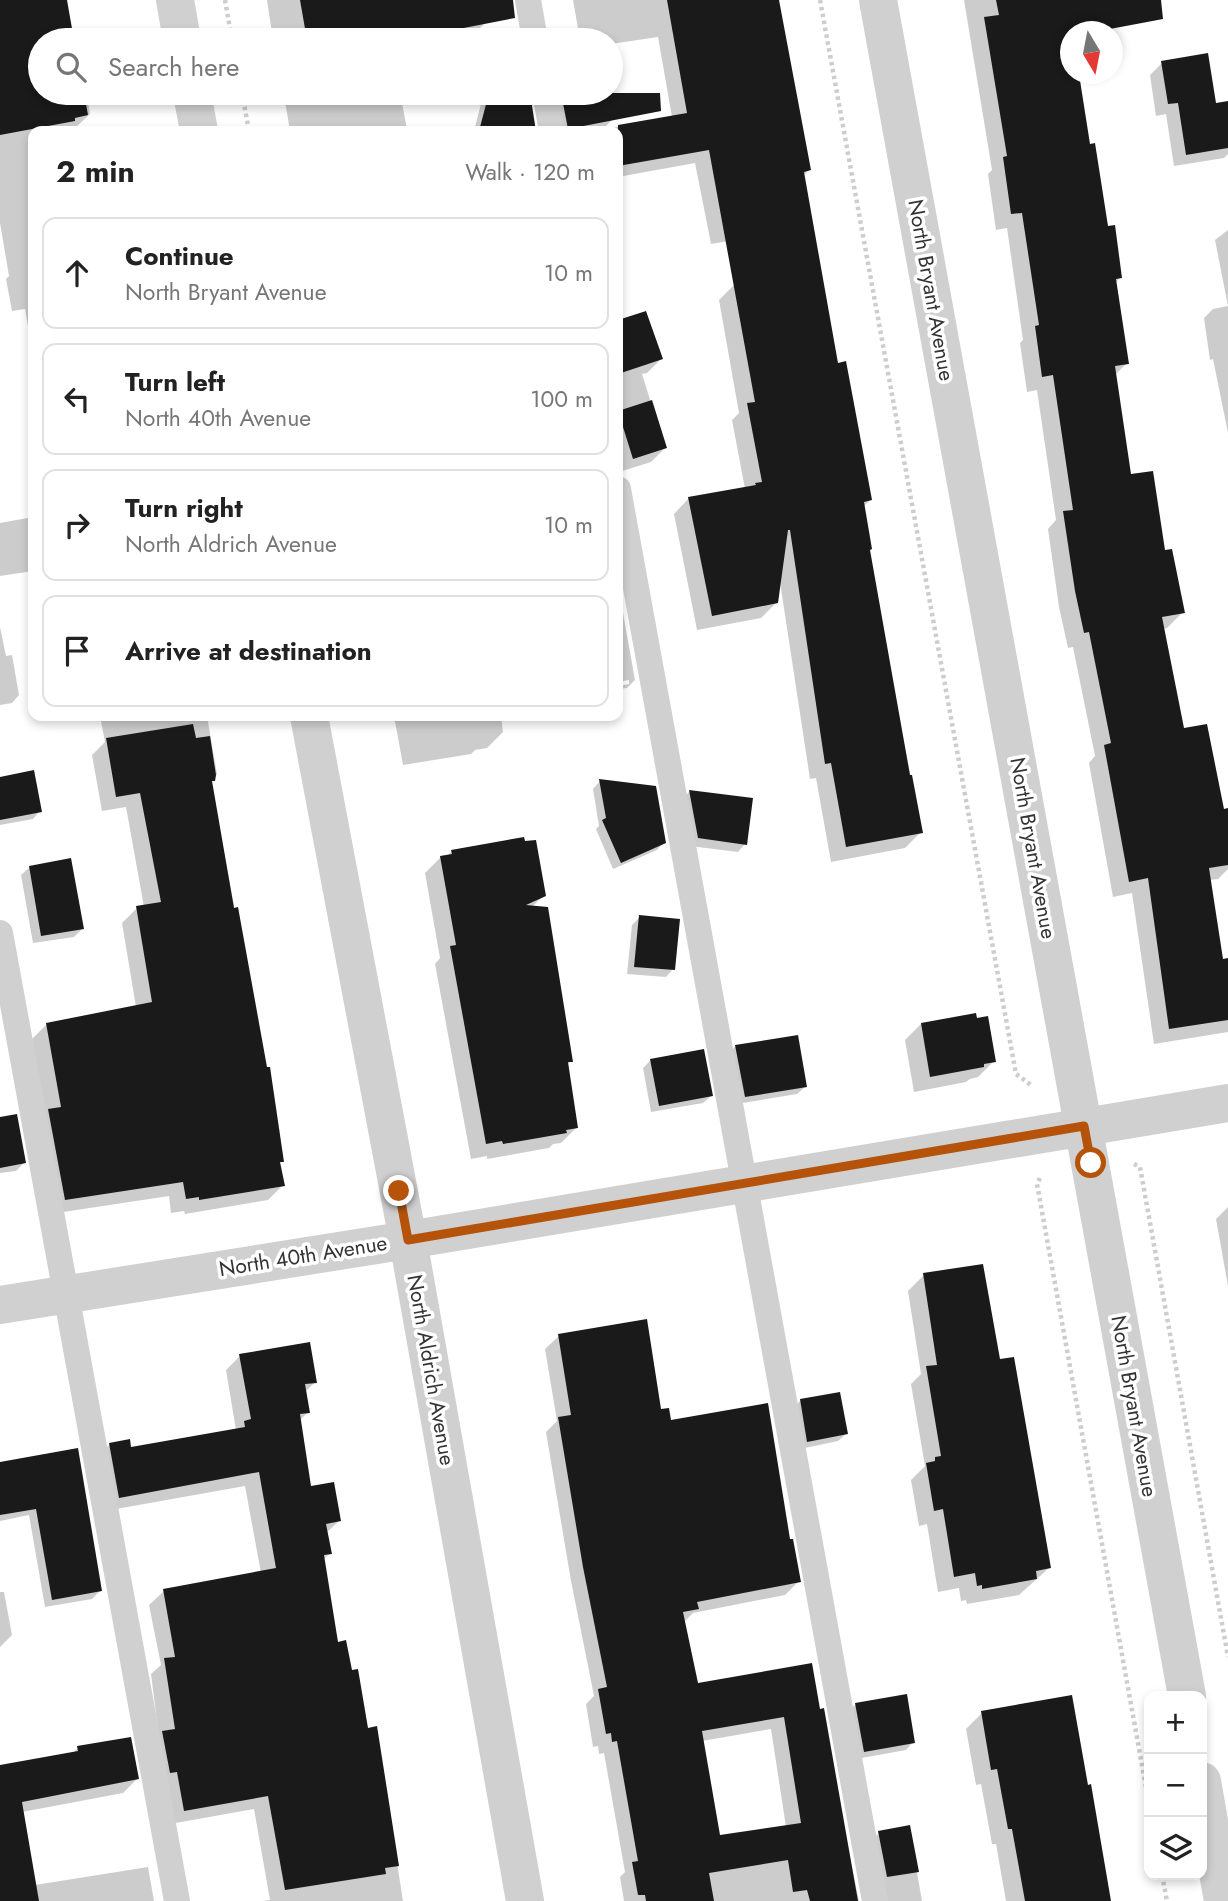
<!DOCTYPE html>
<html lang="en">
<head>
<meta charset="utf-8">
<style>
  :root { --surface:#fff; --page:#f6f6f6; --text:#222; --muted:#767676; --line:#e0e0e0 }
  body { margin:0; font-family:Jost,sans-serif; background:var(--page); color:var(--text) }
  .controls { position:absolute; right:21px; bottom:21px; display:grid; overflow:hidden; border-radius:14px; box-shadow:0 4px 10px #0003 }
  .controls button { width:63px; height:63px; display:grid; place-items:center; padding:0; border:0; border-bottom:2px solid var(--line); background:var(--surface); color:var(--text); font:35px sans-serif }
  .compass { position:absolute; left:1060px; top:21px; width:63px; height:63px; border-radius:50%; background:var(--surface); box-shadow:0 4px 10px #0003; rotate:170deg }
  .stop { position:absolute; width:21px; height:21px; margin:-16px; border:5px solid #b45309; border-radius:50%; background:#fff }
  .stop.end { background:#b45309; border-color:#fff; box-shadow:0 2px 7px #0008 }
  .list { margin:0; padding:0; list-style:none }
  h2 { display:flex; justify-content:space-between; align-items:center; height:91px; margin:0; padding:0 28px; font-size:30px }
  h2 small { font-size:23px; font-weight:400; color:var(--muted) }
  .list li { display:grid; grid-template-columns:46px 1fr auto; gap:21px; align-items:center; box-sizing:border-box; height:112px; margin:0 14px 14px; padding:0 14px; border:2px solid var(--line); border-radius:14px }
  .list b { display:block; font-size:26px; white-space:nowrap }
  .list p { margin:0; font-size:23px; white-space:nowrap; color:var(--muted) }
  .list em { font-size:23px; font-style:normal; color:var(--muted) }
  .icon { flex:none; width:38px; height:38px; fill:none; stroke:currentColor; stroke-width:2; stroke-linecap:round; stroke-linejoin:round }
  .map { position:relative; flex:none; width:1228px; height:1901px; overflow:hidden }
  .search { position:absolute; background:var(--surface); box-shadow:0 4px 10px #0003; left:28px; top:28px; width:595px; height:77px; display:flex; align-items:center; gap:18px; box-sizing:border-box; padding:0 24px; border-radius:38px; color:var(--muted); font-size:26px }
  .panel { position:absolute; background:var(--surface); box-shadow:0 4px 10px #0003; left:28px; top:126px; width:595px; height:595px; border-radius:14px }
  .map>svg:first-child { display:block }
  .shadow { fill:#0003; fill-rule:evenodd }
  .building { fill:#1a1a1a; fill-rule:evenodd }
  .lines { fill:none; stroke-linecap:round; stroke-linejoin:round }
  .path { stroke:#cdcdcd; stroke-width:4.5; stroke-dasharray:3.5 3.5; stroke-linecap:butt }
  .lane { stroke:#d0d0d0; stroke-width:26 }
  .street { stroke:#d0d0d0; stroke-width:38 }
  .route { stroke:#b45309; stroke-width:9 }
  .labels { text-anchor:middle; stroke-width:7; stroke-linejoin:round; paint-order:stroke }
  .street-label { font-size:21px; fill:#333; stroke:#fff }
</style>
</head>
<body>
<div class="map">
<svg width="1228" height="1901" viewBox="0 0 1228 1901">
  <rect width="100%" height="100%" fill="#fff"/>
  <path class="shadow" d="M 0,0 L 65,0 L 73,40 L 40,40 L 40,93 L 87,93 L 90,114 L 74,129 L 74,131 L 33,131 L 33,355 L 25,309 L 12,311 L 6,279 L 9,276 L 0,223 Z
    M 267,0 L 483,0 L 485,23 L 471,37 L 456,40 L 273,40 Z
    M 573,0 L 778,0 L 809,170 L 803,176 L 796,229 L 711,244 L 695,163 L 618,177 L 618,131 L 606,131 L 610,128 L 672,117 L 658,37 L 611,44 L 611,40 L 580,40 Z
    M 964,0 L 1095,0 L 1100,29 L 1098,32 L 1070,32 L 1070,74 L 1077,74 L 1089,146 L 1120,278 L 1115,283 L 1127,363 L 1114,376 L 1129,476 L 1163,552 L 1183,612 L 1167,628 L 1163,629 L 1183,730 L 1228,826 L 1228,869 L 1218,879 L 1209,880 L 1222,961 L 1228,960 L 1228,1032 L 1154,1044 L 1132,893 L 1113,897 L 1089,763 L 1095,756 L 1073,647 L 1068,648 L 1059,607 L 1048,529 L 1056,520 L 1037,390 L 1027,392 L 1020,343 L 1023,340 L 1007,228 L 996,230 L 988,174 L 992,170 Z
    M 1162,63 L 1215,105 L 1228,102 L 1228,154 L 1224,158 L 1174,166 L 1166,114 L 1156,116 L 1150,75 Z
    M 280,93 L 400,93 L 407,129 L 405,131 L 290,131 L 285,101 L 282,101 Z
    M 487,93 L 508,93 L 528,98 L 534,131 L 474,131 L 483,96 Z
    M 552,93 L 609,93 L 613,119 L 605,127 L 583,131 L 559,131 Z
    M 1228,230 L 1228,306 L 1215,240 Z
    M 735,284 L 837,365 L 870,500 L 863,507 L 868,551 L 921,832 L 905,848 L 831,862 L 816,778 L 810,779 L 780,582 L 777,602 L 761,618 L 697,630 L 674,514 L 689,498 L 745,489 L 732,420 L 739,413 L 719,300 Z
    M 1228,306 L 1228,433 L 1213,359 L 1210,360 L 1204,318 L 1213,309 Z
    M 645,313 L 661,359 L 647,373 L 642,374 L 665,448 L 651,462 L 619,472 L 618,322 Z
    M 33,424 L 33,445 L 30,427 Z
    M 33,517 L 33,571 L 0,576 L 0,523 Z
    M 618,585 L 635,680 L 627,688 L 618,689 L 618,686 L 629,684 L 629,680 L 618,682 Z
    M 0,627 L 6,656 L 12,655 L 19,695 L 12,703 L 0,705 Z
    M 100,716 L 207,716 L 217,774 L 211,783 L 282,1161 L 279,1164 L 283,1185 L 268,1200 L 185,1214 L 184,1211 L 171,1213 L 169,1196 L 50,1214 L 32,1039 L 47,1024 L 136,1007 L 122,923 L 137,908 L 144,907 L 126,807 L 102,811 L 92,755 L 105,742 Z
    M 394,716 L 501,716 L 503,732 L 487,748 L 475,750 L 471,754 L 403,765 Z
    M 0,778 L 40,811 L 33,819 L 0,825 Z
    M 600,781 L 664,842 L 657,850 L 613,869 L 596,829 L 599,826 L 593,789 Z
    M 689,792 L 745,844 L 738,852 L 690,846 L 682,800 Z
    M 452,851 L 544,895 L 532,907 L 571,1061 L 566,1066 L 577,1127 L 561,1143 L 553,1144 L 549,1148 L 487,1159 L 487,1156 L 471,1159 L 435,964 L 440,958 L 425,873 L 441,857 L 447,856 Z
    M 70,860 L 82,929 L 74,937 L 33,943 L 21,875 L 29,868 Z
    M 640,917 L 673,969 L 666,977 L 627,974 L 632,925 Z
    M 921,1024 L 994,1061 L 978,1077 L 970,1079 L 966,1082 L 914,1092 L 905,1040 Z
    M 736,1046 L 805,1087 L 797,1094 L 737,1104 L 728,1054 Z
    M 651,1060 L 711,1096 L 703,1103 L 651,1112 L 643,1068 Z
    M 0,1119 L 24,1163 L 16,1171 L 0,1173 Z
    M 1228,1207 L 1228,1286 L 1216,1219 Z
    M 924,1275 L 998,1361 L 1049,1568 L 1019,1595 L 967,1604 L 966,1600 L 961,1601 L 959,1588 L 938,1592 L 927,1524 L 919,1526 L 911,1480 L 925,1466 L 911,1384 L 921,1374 L 908,1291 Z
    M 559,1336 L 660,1411 L 789,1541 L 799,1581 L 785,1595 L 693,1613 L 684,1622 L 696,1685 L 810,1665 L 859,1901 L 624,1901 L 620,1877 L 625,1872 L 604,1753 L 599,1754 L 598,1746 L 593,1747 L 586,1704 L 594,1696 L 571,1581 L 546,1432 L 557,1421 L 545,1349 ZM 771,1729 L 786,1827 L 718,1837 L 702,1741 Z
    M 240,1356 L 315,1382 L 304,1393 L 308,1412 L 299,1421 L 310,1488 L 339,1521 L 326,1533 L 330,1553 L 323,1560 L 336,1644 L 367,1730 L 376,1728 L 403,1901 L 263,1901 L 270,1900 L 254,1809 L 170,1824 L 151,1674 L 161,1665 L 149,1605 L 164,1591 L 261,1573 L 245,1486 L 105,1511 L 96,1459 L 110,1444 L 130,1449 L 236,1430 L 226,1370 Z
    M 800,1401 L 846,1434 L 838,1441 L 800,1449 L 793,1408 Z
    M 77,1450 L 100,1591 L 92,1599 L 45,1607 L 29,1515 L 0,1521 L 0,1464 Z
    M 0,1592 L 4,1592 L 12,1635 L 0,1647 Z
    M 856,1704 L 913,1742 L 906,1750 L 856,1759 L 848,1712 Z
    M 982,1713 L 1110,1901 L 1006,1901 L 996,1844 L 992,1844 L 981,1784 L 976,1785 L 966,1729 Z
    M 78,1748 L 137,1779 L 123,1793 L 22,1812 L 35,1885 L 148,1867 L 154,1901 L 0,1901 L 0,1766 L 72,1754 Z
    M 909,1827 L 922,1901 L 874,1901 L 866,1846 L 879,1833 Z"/>
  <path class="building" d="M 0,0 L 67,0 L 74,40 L 40,40 L 40,93 L 84,93 L 88,115 L 75,118 L 75,121 L 0,135 Z
    M 300,0 L 513,0 L 515,18 L 402,40 L 307,40 Z
    M 667,0 L 779,0 L 811,170 L 804,172 L 838,363 L 846,361 L 872,500 L 864,502 L 872,549 L 870,550 L 910,775 L 912,775 L 923,833 L 846,847 L 831,763 L 825,764 L 790,530 L 788,530 L 778,603 L 712,616 L 688,497 L 756,485 L 755,483 L 762,482 L 747,403 L 755,402 L 709,150 L 618,166 L 618,125 L 687,113 Z
    M 996,0 L 1161,0 L 1163,19 L 1094,32 L 1070,32 L 1070,74 L 1079,74 L 1090,144 L 1095,143 L 1108,226 L 1115,225 L 1122,278 L 1116,279 L 1129,364 L 1115,366 L 1131,474 L 1153,471 L 1165,550 L 1172,549 L 1185,613 L 1162,617 L 1184,728 L 1207,724 L 1224,809 L 1228,808 L 1228,865 L 1209,868 L 1223,959 L 1228,958 L 1228,1020 L 1169,1029 L 1148,878 L 1129,882 L 1104,745 L 1111,743 L 1089,632 L 1084,633 L 1075,591 L 1063,511 L 1073,510 L 1053,375 L 1042,377 L 1035,326 L 1039,325 L 1022,213 L 1011,214 L 1003,157 L 1007,156 L 984,17 L 999,15 Z
    M 1208,53 L 1216,103 L 1228,101 L 1228,148 L 1186,155 L 1178,103 L 1168,104 L 1161,61 Z
    M 489,93 L 530,93 L 536,131 L 479,131 Z
    M 561,93 L 660,93 L 661,111 L 568,129 Z
    M 646,311 L 663,359 L 618,374 L 618,320 Z
    M 652,400 L 667,448 L 633,459 L 618,411 Z
    M 193,724 L 196,738 L 210,736 L 216,775 L 215,781 L 212,781 L 234,908 L 238,907 L 267,1067 L 270,1067 L 284,1162 L 280,1162 L 285,1186 L 199,1200 L 199,1197 L 186,1199 L 183,1182 L 65,1200 L 48,1109 L 61,1107 L 46,1023 L 152,1002 L 136,906 L 161,902 L 140,793 L 116,797 L 106,738 Z
    M 34,770 L 42,812 L 0,820 L 0,777 Z
    M 599,779 L 656,786 L 666,843 L 621,863 L 602,820 L 606,818 Z
    M 689,790 L 753,798 L 747,845 L 698,838 Z
    M 524,837 L 525,841 L 536,840 L 546,896 L 526,905 L 548,907 L 573,1062 L 568,1062 L 578,1128 L 566,1130 L 567,1133 L 503,1144 L 502,1141 L 486,1144 L 450,946 L 456,945 L 440,856 L 452,854 L 451,850 Z
    M 71,858 L 84,929 L 41,936 L 29,866 Z
    M 639,915 L 680,919 L 675,970 L 634,967 Z
    M 976,1013 L 977,1018 L 988,1016 L 996,1062 L 984,1064 L 984,1067 L 930,1077 L 921,1023 Z
    M 798,1035 L 807,1087 L 745,1097 L 735,1045 Z
    M 704,1049 L 713,1096 L 659,1106 L 650,1059 Z
    M 17,1114 L 26,1163 L 0,1168 L 0,1117 Z
    M 983,1264 L 1000,1359 L 1014,1357 L 1051,1568 L 1036,1571 L 1037,1579 L 982,1589 L 982,1585 L 977,1586 L 975,1573 L 954,1577 L 943,1509 L 934,1511 L 926,1463 L 935,1461 L 935,1457 L 941,1456 L 926,1366 L 937,1365 L 923,1273 Z
    M 647,1319 L 661,1409 L 669,1408 L 671,1420 L 768,1403 L 790,1539 L 793,1539 L 801,1582 L 697,1602 L 699,1609 L 683,1612 L 698,1683 L 812,1663 L 820,1709 L 824,1708 L 858,1901 L 810,1901 L 807,1890 L 793,1892 L 788,1860 L 709,1873 L 714,1901 L 646,1901 L 645,1895 L 638,1895 L 632,1862 L 638,1861 L 617,1741 L 612,1742 L 611,1733 L 606,1734 L 598,1689 L 607,1687 L 583,1567 L 558,1417 L 571,1415 L 558,1334 ZM 784,1717 L 801,1823 L 720,1835 L 702,1731 Z
    M 310,1342 L 317,1383 L 305,1384 L 310,1413 L 300,1414 L 311,1486 L 334,1482 L 341,1521 L 326,1524 L 332,1554 L 324,1555 L 338,1642 L 346,1640 L 352,1670 L 358,1669 L 368,1728 L 377,1726 L 399,1866 L 385,1868 L 386,1874 L 285,1890 L 268,1796 L 184,1811 L 177,1772 L 170,1773 L 162,1731 L 175,1729 L 164,1658 L 175,1657 L 163,1589 L 276,1568 L 259,1472 L 119,1498 L 109,1443 L 130,1439 L 131,1447 L 245,1427 L 244,1421 L 251,1419 L 239,1354 Z
    M 840,1392 L 848,1434 L 807,1442 L 800,1399 Z
    M 78,1448 L 102,1591 L 52,1600 L 36,1509 L 0,1515 L 0,1462 Z
    M 907,1694 L 915,1743 L 864,1752 L 855,1703 Z
    M 1072,1695 L 1088,1785 L 1091,1784 L 1111,1901 L 1025,1901 L 1012,1829 L 1008,1829 L 997,1769 L 991,1770 L 981,1711 Z
    M 131,1737 L 139,1779 L 22,1802 L 39,1901 L 0,1901 L 0,1765 L 78,1751 L 77,1746 Z
    M 910,1825 L 919,1872 L 887,1877 L 878,1831 Z"/>
  <g class="lines">
    <path class="path" d="M 225,0 L 232,40
      M 820,0 L 1016,1074 L 1031,1085
      M 242,93 L 249,131
      M 1134,1164 L 1140,1167 L 1228,1657
      M 1040,1178 L 1037,1184 L 1149,1804
      M 1162,1875 L 1167,1901"/>
    <path class="lane" d="M 528,0 L 535,40
      M 545,93 L 552,131
      M 618,489 L 875,1901
      M 0,933 L 177,1901"/>
    <path class="street" d="M 175,0 L 182,40
      M 878,0 L 1187,1696
      M 192,93 L 199,131
      M 309,716 L 408,1240 L 525,1901
      M 0,1305 L 408,1240 L 1228,1103
      M 1202,1781 L 1223,1901"/>
  </g>
  <g class="lines">
    <path class="route" d="M 399,1191 L 408,1240 L 1084,1126 L 1091,1163"/>
  </g>
  <g class="labels">
    <g class="street-label">
      <text transform="translate(931 290) rotate(80)" y="7">North Bryant Avenue</text>
      <text transform="translate(1033 848) rotate(80)" y="7">North Bryant Avenue</text>
      <text transform="translate(303 1256) rotate(-9)" y="7">North 40th Avenue</text>
      <text transform="translate(431 1370) rotate(80)" y="7">North Aldrich Avenue</text>
      <text transform="translate(1134 1406) rotate(80)" y="7">North Bryant Avenue</text>
    </g>
  </g>
</svg>
<div class="controls">
<button>+</button>
<button>−</button>
<button><svg class="icon" aria-label="layers" viewBox="0 0 24 24"><path d="M12 4l9 5-9 5-9-5zM3 14l9 5 9-5"/></svg></button>
</div>
<svg class="compass" viewBox="-18 -18 36 36"><path d="M0-13l5 13h-10z" fill="#e53935"/><path d="M0 13l5-13h-10z" fill="#767676"/></svg>
<div class="stop" style="left:1091px;top:1163px"></div>
<div class="stop end" style="left:399px;top:1191px"></div>
<div class="search"><svg class="icon" aria-label="search" viewBox="0 0 24 24"><circle cx="10" cy="10" r="6"/><path d="M15 15l6 6"/></svg>Search here</div>
<section class="panel">
<h2>2 min<small>Walk · 120 m</small></h2>
<ul class="list">
<li><svg class="icon" aria-label="ahead" viewBox="0 0 24 24"><path d="M12 20V5M6 11l6-6 6 6"/></svg><div><b>Continue</b><p>North Bryant Avenue</p></div><em>10 m</em></li>
<li><svg class="icon" aria-label="left" viewBox="0 0 24 24"><path d="M17 20v-9H6M10 6l-5 5 5 5"/></svg><div><b>Turn left</b><p>North 40th Avenue</p></div><em>100 m</em></li>
<li><svg class="icon" aria-label="right" viewBox="0 0 24 24"><path d="M7 20v-9h11M14 6l5 5-5 5"/></svg><div><b>Turn right</b><p>North Aldrich Avenue</p></div><em>10 m</em></li>
<li><svg class="icon" aria-label="arrive" viewBox="0 0 24 24"><path d="M6 21V4h12l-3 4 3 4H6"/></svg><div><b>Arrive at destination</b></div></li>
</ul>
</section>
</div>
</body>
</html>
